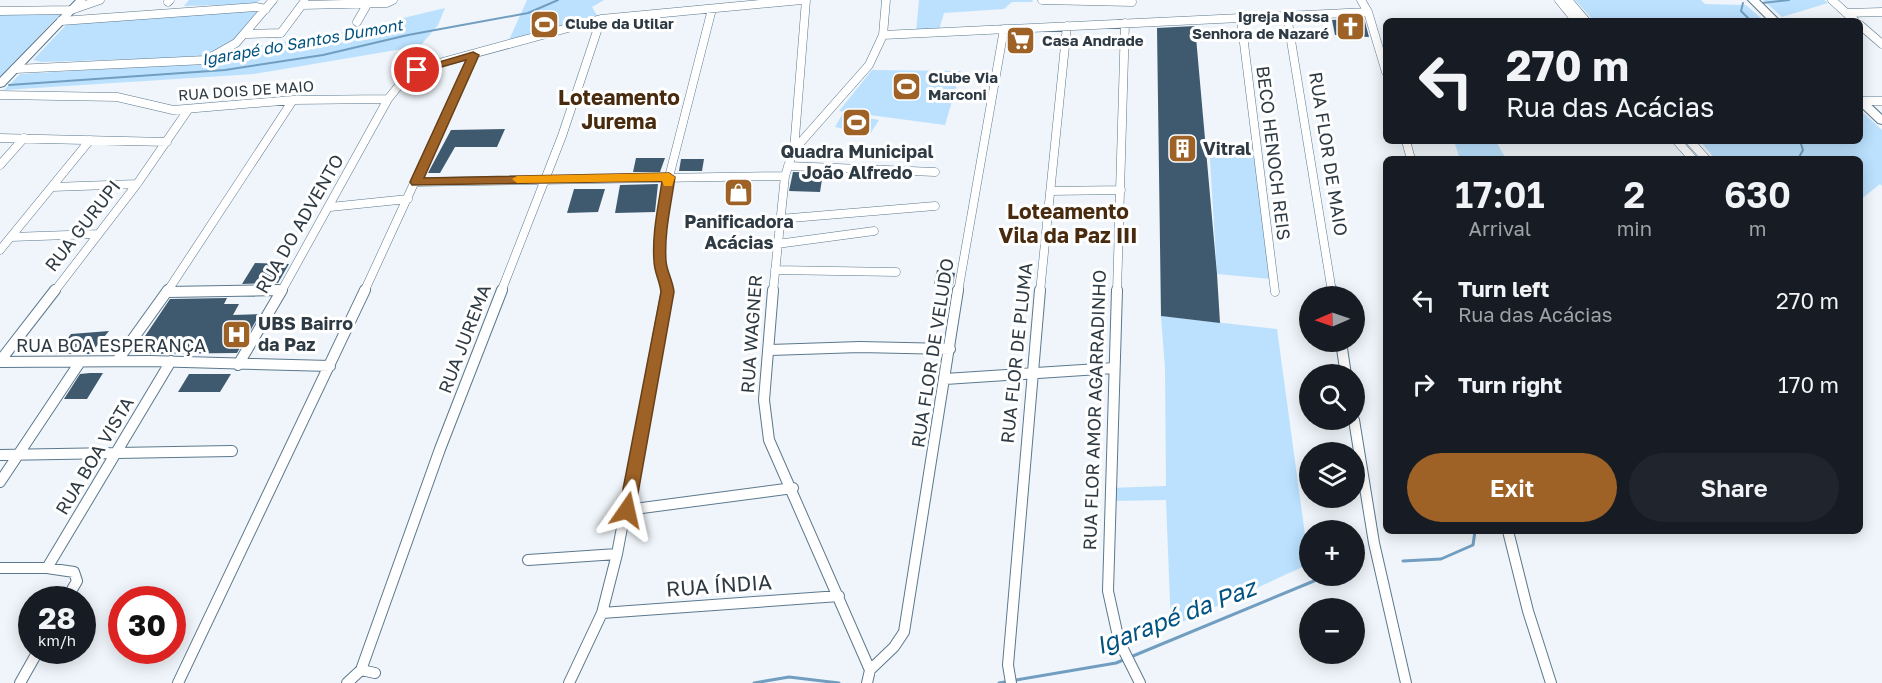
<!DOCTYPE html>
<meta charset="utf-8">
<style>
body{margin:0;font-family:"Golos Text",sans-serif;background:#20242c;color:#f1f3f6;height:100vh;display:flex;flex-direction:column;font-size:22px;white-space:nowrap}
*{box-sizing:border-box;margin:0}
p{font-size:20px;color:#9ea1a6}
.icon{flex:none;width:33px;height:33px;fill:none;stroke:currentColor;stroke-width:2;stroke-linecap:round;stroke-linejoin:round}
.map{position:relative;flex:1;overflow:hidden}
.side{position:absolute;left:1383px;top:156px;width:480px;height:378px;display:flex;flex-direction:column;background:#171b24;border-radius:9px;box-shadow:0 3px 15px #0003}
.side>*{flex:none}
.guide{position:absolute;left:1383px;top:18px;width:480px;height:126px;border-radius:9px;box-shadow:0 3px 15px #0003;background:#171b24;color:#f1f3f6;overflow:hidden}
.needle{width:39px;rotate:268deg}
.controls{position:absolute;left:1299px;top:286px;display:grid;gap:12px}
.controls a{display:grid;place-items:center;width:66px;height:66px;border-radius:50%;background:#171b24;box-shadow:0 3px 15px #0003;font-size:30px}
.speed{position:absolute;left:18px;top:586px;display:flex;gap:12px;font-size:30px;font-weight:700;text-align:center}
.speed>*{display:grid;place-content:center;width:78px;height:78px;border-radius:50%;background:#171b24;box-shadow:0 3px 15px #0003;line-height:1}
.speed small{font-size:15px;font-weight:400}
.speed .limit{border:9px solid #d22;background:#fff;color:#111}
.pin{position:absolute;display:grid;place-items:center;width:51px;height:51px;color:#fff;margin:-26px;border:3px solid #fff;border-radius:50%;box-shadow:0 2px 6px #0007}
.me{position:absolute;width:66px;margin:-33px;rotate:11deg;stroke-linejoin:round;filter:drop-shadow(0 0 4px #0008)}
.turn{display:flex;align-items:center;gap:21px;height:126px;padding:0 24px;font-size:27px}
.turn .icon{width:78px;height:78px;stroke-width:2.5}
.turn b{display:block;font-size:42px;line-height:51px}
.eta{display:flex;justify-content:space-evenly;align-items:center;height:102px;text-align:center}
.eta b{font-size:36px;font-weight:600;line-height:42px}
.cta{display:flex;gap:12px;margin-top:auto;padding:12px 24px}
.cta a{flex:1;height:69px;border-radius:36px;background:#9f6226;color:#fff;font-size:24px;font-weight:600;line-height:69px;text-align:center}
.cta a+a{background:#20242c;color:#f1f3f6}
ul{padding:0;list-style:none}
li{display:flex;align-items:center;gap:18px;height:84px;padding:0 24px}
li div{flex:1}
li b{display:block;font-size:22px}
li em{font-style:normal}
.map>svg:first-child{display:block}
.green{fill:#bbe1fe}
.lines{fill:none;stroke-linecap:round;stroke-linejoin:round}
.stream-far1{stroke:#719ec0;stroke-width:2}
.stream{stroke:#719ec0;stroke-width:3}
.building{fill:#3f5a6f}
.street-far1-casing{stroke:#5c788d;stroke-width:9}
.street-casing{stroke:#5c788d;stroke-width:12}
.secondary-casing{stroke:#5c788d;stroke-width:2}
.street-far1{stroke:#fff;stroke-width:8}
.street{stroke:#fff;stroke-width:10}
.secondary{fill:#fff;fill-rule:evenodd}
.route{fill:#9f6226;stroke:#674019;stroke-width:1.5}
.slow{fill:#f59e0b}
.labels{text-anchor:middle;stroke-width:6;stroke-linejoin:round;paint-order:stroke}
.far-poi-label{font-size:15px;font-weight:bold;fill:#2f3b44;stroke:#fff;text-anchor:start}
.far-street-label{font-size:15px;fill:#2f3b44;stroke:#fff}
.far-water-label{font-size:16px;font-style:italic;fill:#005380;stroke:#fff}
.poi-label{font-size:18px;font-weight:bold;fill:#2f3b44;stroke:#fff;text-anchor:start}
.street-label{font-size:18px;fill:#2f3b44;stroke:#fff}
.quarter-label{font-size:21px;font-weight:bold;fill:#482b0e;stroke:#fff}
.near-street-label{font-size:21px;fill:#2f3b44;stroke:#fff}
.near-water-label{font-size:24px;font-style:italic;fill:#005380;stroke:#fff}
</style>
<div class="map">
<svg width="1882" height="683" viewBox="0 0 1882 683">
<rect width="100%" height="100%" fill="#eff5fa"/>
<path class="green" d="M189 0H261L253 4 184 6Z
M527 0H604L592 7 598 17 509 40Z
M919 0H1032L1033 2H1012L1004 9 944 13 939 30 916 32Z
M1575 0H1701L1705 4 1746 5 1764 21H1594Z
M1763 0H1824L1828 3 1782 17Z
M445 8 438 25 420 46 254 74 4 90 20 74 210 63 258 46 345 32Z
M260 9C243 30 230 50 203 57L41 62 33 60 67 24Z
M62 12 0 77V13Z
M872 70 961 71 945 125 839 111Z
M1860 110 1882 130V186L1880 184 1860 200V159H1715L1700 141H1860Z
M843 113 879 120 870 134 835 127Z
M1454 141 1497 143 1506 159H1460Z
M1209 143 1254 145 1271 279 1217 274Z
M1161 316 1277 329 1309 564 1171 627 1166 500 1109 501 1110 488 1166 486 1165 369Z"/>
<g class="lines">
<path class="stream-far1" d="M1743 3 1741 11 1751 21
M1762 3 1789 0
M9 85 225 70 323 55 408 35 528 13 558 0
M1798 159 1803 150 1800 141"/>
<path class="stream" d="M1403 561 1441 559 1473 545 1475 531
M754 683 789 677 839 683
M999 683 1116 663 1326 576"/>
</g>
<path class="building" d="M1364 18 1369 37 1335 35 1332 20Z
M1195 26 1217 274 1220 323 1161 316 1157 28Z
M505 129 497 147H455L440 173H428L451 130Z
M636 158H665L660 172H633Z
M681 159H704L702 171H679Z
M793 172 823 173 820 192 789 191Z
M658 184 655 212 615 213 620 185Z
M735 184 748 185 743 201 729 202Z
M574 189H605L598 212 567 213Z
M255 263 289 264 278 283 242 284Z
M937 270 955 273 953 285 934 284Z
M227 298 224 304H239L233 315 260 314 237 353 133 354 170 299Z
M109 331 90 354H56L71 334Z
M90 373H103L87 399H64L80 374Z
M189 374H231L220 392H178Z"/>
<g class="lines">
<defs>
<path id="street-far1" d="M1042 0 1132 2
M1361 0 1368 12 1386 72
M1559 0 1576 21
M1568 0 1586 21
M1832 0 1855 21
M168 2 170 0
M302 5 387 3 393 0
M0 11 71 10 100 0
M1846 13 1882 12
M1287 16 1332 292
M1241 19 1275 292
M61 21 256 7 266 9
M357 22 368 3
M1860 25 1882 44
M246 34 281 33 304 2
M883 35 1368 12
M15 69 206 60 236 43 273 0
M0 95 117 97 173 110 293 100 388 99
M1861 101H1882
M0 138 167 142
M1406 141 1411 159
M1677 141 1693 159
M1690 141 1706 159
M794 150 806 0
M0 165 24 138
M788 166 935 172
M416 182 785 176
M52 187 137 184
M1051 191 1121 190
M330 207 408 199
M779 219 935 206
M11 237 97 234
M777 244 874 231
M0 250 90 140
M775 270 896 272
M54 292 137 184 188 110
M167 292 293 100
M193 292 282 290
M281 292 388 99 405 78 428 66 601 19 802 0
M364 292 473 55
M501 292 562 136 601 19
M667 292V281L660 265 659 242 669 177 712 9
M773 292 785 176 793 151 869 65 883 35 886 0
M958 292 1004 29
M1040 292 1067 26
M1117 292 1125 23"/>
<path id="street" d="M773 290 764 400 769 440 870 670 867 683
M1117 290 1108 591 1119 641 1140 683
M1332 290 1333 297
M167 292 279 290
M1341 342 1346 375
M770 350 860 347 950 349
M0 361 55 290
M117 361 168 290
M0 362 149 361 330 366
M238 365 282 290
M945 379 1114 368
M1354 420 1374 543 1406 683
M0 455 232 451
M0 482 80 362
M627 510 793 488
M1508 531 1528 611 1551 683
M528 560 617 554
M0 568H47L74 572 77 581 66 600
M47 568 171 361
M602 613 839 596
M361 670 375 673
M870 670 894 647 904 632 958 290
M20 683 38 651
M178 683 365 290
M347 683 361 670 440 449 502 290
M569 683 602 613 617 554 667 290
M1011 683 1008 665 1040 290"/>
<path id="secondary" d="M76 0H86L4 86 0 87V78Z
M1748 0H1759L1780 21H1769Z
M1860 97 1864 98 1882 115V124L1878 123 1860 106Z"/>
</defs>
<use href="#street-far1" class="street-far1-casing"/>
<use href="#street" class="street-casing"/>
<use href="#secondary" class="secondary-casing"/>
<use href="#street-far1" class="street-far1"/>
<use href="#street" class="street"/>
<use href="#secondary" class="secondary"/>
</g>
<path class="route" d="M473 52 479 55 424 178 669 173 675 177C671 205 664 233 666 261 667 272 673 281 674 292L635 510 632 514H621L619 510 661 292C660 281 654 272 654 261 652 234 658 208 662 181L412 185 410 182 466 60 417 74 412 70Z"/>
<path class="slow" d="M669 173 675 177 672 186H664L662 181 517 183 512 179 517 176Z"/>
<defs>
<symbol id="stadium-square" viewBox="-11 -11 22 22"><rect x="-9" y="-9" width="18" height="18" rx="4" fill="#9f6226" stroke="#fff"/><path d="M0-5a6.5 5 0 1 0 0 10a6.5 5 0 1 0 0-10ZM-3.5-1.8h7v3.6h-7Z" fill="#fff"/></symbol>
<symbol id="church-square" viewBox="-11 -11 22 22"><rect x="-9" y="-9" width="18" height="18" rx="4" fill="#9f6226" stroke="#fff"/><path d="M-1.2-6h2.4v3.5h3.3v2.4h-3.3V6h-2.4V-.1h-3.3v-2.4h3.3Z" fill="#fff"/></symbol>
<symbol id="supermarket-square" viewBox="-11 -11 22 22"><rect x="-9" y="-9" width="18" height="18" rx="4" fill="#9f6226" stroke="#fff"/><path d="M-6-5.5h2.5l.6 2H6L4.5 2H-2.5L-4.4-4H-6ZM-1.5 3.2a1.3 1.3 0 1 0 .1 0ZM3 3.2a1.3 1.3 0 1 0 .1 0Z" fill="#fff"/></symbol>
<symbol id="building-square" viewBox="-11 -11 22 22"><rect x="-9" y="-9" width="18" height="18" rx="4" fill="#9f6226" stroke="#fff"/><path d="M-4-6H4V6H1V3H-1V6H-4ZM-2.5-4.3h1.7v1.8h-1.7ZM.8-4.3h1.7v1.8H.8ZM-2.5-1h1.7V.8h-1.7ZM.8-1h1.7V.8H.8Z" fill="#fff"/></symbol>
<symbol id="shop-square" viewBox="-11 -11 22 22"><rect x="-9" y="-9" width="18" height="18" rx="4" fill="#9f6226" stroke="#fff"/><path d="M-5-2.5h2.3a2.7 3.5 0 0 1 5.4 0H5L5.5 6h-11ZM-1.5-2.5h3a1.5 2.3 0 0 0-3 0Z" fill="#fff"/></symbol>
<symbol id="hospital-square" viewBox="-11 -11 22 22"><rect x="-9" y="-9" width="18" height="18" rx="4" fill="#9f6226" stroke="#fff"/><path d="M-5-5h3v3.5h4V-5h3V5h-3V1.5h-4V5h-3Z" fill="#fff"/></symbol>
</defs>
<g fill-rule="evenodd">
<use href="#stadium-square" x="528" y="8" width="33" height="33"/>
<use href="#church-square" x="1334" y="10" width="33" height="33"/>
<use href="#supermarket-square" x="1004" y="24" width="33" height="33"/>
<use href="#stadium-square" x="890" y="70" width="33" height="33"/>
<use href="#stadium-square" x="840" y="106" width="33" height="33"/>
<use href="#building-square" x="1166" y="132" width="33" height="33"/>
<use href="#shop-square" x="722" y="176" width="33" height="33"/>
<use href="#hospital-square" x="220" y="318" width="33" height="33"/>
</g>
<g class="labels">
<g class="far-poi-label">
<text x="1329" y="22" text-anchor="end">Igreja Nossa<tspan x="1329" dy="17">Senhora de Nazaré</tspan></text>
<text x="565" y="29">Clube da Utilar</text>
<text x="1042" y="46">Casa Andrade</text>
<text x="928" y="83">Clube Via<tspan x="928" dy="17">Marconi</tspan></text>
</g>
<g class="far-street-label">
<text transform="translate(246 91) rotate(-4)" y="5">RUA DOIS DE MAIO</text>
</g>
<g class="far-water-label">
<text transform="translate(302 42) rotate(-10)" y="6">Igarapé do Santos Dumont</text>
</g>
<g class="poi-label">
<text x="1203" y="155">Vitral</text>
<text x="857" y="158" text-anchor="middle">Quadra Municipal<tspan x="857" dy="21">João Alfredo</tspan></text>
<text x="739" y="228" text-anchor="middle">Panificadora<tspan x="739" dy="21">Acácias</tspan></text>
<text x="258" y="330">UBS Bairro<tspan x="258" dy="21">da Paz</tspan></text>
</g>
<g class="street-label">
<text transform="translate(1273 153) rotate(83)" y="6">BECO HENOCH REIS</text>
<text transform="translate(1328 154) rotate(81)" y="6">RUA FLOR DE MAIO</text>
<text transform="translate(300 224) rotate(-60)" y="6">RUA DO ADVENTO</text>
<text transform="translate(83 226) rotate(-52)" y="6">RUA GURUPI</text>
<text transform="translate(752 334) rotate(-86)" y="6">RUA WAGNER</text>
<text transform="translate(465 339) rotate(-69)" y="6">RUA JUREMA</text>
<text x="111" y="352">RUA BOA ESPERANÇA</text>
<text transform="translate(933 353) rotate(-81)" y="6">RUA FLOR DE VELUDO</text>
<text transform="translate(1017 353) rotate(-84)" y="6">RUA FLOR DE PLUMA</text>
<text transform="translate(1095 410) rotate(-88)" y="6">RUA FLOR AMOR AGARRADINHO</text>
<text transform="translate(95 456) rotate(-59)" y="6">RUA BOA VISTA</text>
</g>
<g class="quarter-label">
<text x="619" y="105">Loteamento<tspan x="619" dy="24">Jurema</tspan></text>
<text x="1068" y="219">Loteamento<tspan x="1068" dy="24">Vila da Paz III</tspan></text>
</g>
<g class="near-street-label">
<text transform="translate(719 586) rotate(-4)" y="7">RUA ÍNDIA</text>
</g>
<g class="near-water-label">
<text transform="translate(1176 617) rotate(-21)" y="8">Igarapé da Paz</text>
</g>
</g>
</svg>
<div class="controls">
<a><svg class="needle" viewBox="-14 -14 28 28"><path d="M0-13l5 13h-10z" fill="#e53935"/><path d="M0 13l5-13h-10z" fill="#9ea1a6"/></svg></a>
<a><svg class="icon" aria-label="search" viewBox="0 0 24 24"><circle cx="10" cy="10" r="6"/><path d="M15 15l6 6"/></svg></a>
<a><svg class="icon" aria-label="layers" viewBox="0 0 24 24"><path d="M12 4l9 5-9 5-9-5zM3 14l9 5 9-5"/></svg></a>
<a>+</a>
<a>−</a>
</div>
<div class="speed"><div>28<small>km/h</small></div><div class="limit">30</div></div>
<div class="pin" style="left:417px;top:70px;background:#d93025"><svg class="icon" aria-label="arrive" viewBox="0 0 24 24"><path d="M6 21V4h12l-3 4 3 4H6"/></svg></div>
<svg class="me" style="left:627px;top:510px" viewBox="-20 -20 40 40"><path d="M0-17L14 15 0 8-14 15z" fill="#9f6226" stroke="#fff" stroke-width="4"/></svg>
<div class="guide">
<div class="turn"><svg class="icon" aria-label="left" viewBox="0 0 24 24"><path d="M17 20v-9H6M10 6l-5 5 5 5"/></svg><div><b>270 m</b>Rua das Acácias</div></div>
</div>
<section class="side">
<div class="eta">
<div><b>17:01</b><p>Arrival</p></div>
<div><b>2</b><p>min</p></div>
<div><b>630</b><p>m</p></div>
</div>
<ul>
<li><svg class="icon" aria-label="left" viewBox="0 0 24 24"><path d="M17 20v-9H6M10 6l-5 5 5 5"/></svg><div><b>Turn left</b><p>Rua das Acácias</p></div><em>270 m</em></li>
<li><svg class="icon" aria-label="right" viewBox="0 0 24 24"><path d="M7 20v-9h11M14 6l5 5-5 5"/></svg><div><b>Turn right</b></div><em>170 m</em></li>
</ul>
<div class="cta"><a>Exit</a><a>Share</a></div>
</section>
</div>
